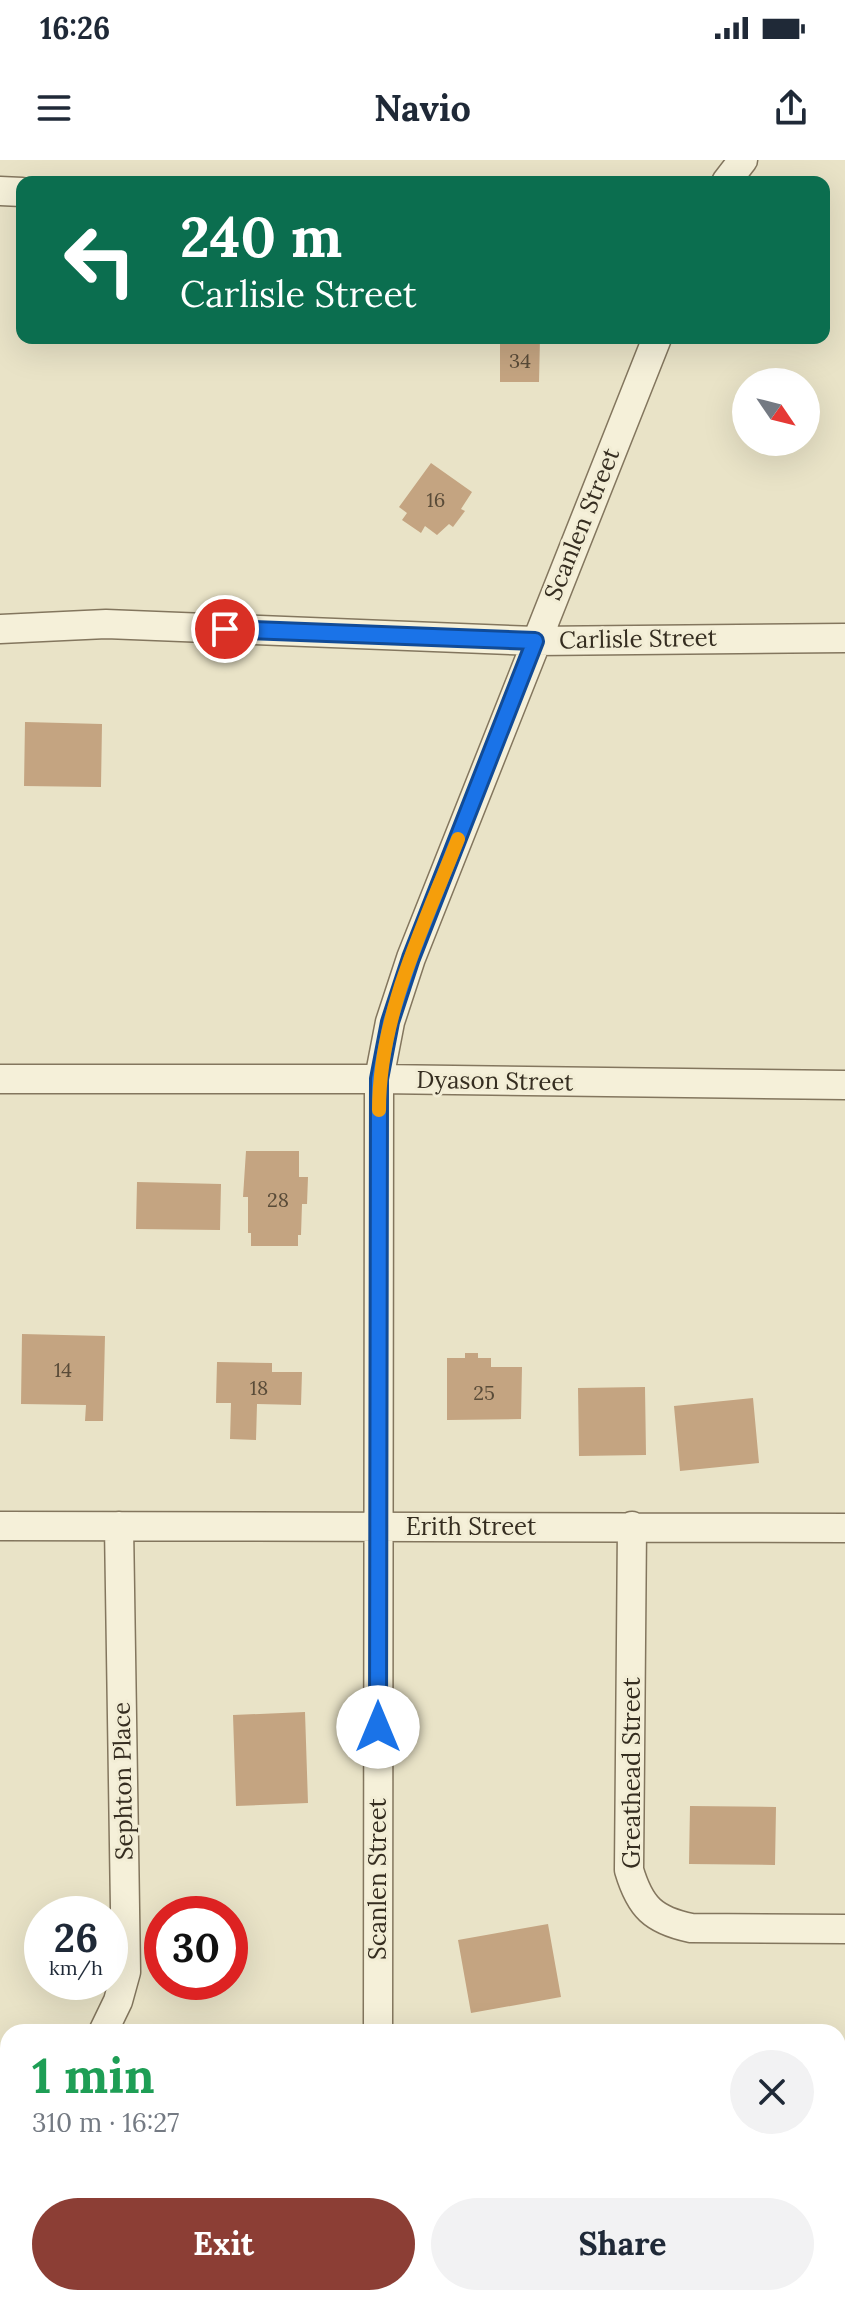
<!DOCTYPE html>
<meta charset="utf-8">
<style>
body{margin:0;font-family:Lora,serif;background:#f2f2f3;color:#1f2937;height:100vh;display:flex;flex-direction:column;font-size:30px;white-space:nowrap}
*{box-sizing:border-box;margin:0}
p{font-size:26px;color:#747a83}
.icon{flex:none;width:44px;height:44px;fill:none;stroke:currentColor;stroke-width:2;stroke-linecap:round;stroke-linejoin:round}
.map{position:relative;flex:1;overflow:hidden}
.side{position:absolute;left:0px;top:1864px;width:846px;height:282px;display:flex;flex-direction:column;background:#fff;border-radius:24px 24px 0 0;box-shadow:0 8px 32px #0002}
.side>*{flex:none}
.hud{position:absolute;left:16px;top:16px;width:814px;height:168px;border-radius:16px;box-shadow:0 8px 32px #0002;background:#0b6e4f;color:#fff;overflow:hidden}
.needle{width:52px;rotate:125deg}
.controls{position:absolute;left:732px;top:208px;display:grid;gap:16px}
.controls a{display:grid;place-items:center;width:88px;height:88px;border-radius:50%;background:#fff;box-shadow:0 8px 32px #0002;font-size:40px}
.speed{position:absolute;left:24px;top:1736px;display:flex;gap:16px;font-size:40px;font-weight:700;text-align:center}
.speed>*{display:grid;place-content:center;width:104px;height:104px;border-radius:50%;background:#fff;box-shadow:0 8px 32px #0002;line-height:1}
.speed small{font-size:20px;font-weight:400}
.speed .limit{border:12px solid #d22;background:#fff;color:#111}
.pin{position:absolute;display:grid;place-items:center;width:68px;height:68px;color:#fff;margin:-34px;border:4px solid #fff;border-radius:50%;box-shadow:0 2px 8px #0007}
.me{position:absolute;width:88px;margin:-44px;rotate:0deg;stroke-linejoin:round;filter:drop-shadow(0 0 6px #0008)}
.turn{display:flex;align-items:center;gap:28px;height:168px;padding:0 32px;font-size:36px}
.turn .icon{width:104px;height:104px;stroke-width:2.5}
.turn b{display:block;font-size:56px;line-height:68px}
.round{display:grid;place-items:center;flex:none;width:84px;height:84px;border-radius:42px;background:#f2f2f3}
.head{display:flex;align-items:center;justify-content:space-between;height:136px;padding:0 32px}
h1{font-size:48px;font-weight:700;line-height:60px;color:#1e9e55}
.primary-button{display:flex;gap:16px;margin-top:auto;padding:16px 32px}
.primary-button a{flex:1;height:92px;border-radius:48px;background:#8c3e35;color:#fff;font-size:32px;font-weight:700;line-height:92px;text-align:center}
.primary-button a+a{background:#f2f2f3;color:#1f2937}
.status{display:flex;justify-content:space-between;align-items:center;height:56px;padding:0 40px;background:#fff;direction:ltr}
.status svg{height:22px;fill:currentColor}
header{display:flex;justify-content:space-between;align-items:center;height:104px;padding:0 32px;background:#fff;font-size:36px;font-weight:700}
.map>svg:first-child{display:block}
.green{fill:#bdc69c}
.building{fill:#c4a481}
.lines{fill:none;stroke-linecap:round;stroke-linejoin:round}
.minor-casing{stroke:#83765e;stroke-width:31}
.minor{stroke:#f5f0d9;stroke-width:28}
.route-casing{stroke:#114b97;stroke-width:20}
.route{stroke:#1a73e8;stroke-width:14}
.slow{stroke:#f59e0b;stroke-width:14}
.labels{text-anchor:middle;stroke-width:6;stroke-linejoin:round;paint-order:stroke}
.number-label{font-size:20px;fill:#594b38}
.street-label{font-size:24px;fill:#352d20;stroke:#f2edd5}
</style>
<div class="status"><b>16:26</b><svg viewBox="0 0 49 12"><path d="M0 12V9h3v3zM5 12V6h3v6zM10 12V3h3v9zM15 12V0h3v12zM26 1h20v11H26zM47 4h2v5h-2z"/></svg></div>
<header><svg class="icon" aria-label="menu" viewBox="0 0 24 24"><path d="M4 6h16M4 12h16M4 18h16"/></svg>Navio<svg class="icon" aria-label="share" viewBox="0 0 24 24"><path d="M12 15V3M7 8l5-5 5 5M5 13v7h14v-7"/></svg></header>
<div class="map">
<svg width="845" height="2145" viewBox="0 0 845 2145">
<rect width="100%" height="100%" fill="#e9e3c7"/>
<path class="green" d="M845 2045V2145H242L247 2138H838V2046Z"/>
<path class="building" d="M500 178H540L539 222H500Z
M431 303 472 332 461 349 465 351 453 367 449 364 437 375 425 366 421 373 402 360 407 353 399 347Z
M25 562 102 564 101 627 24 626Z
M246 991H299V1017H308L307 1044H302L301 1075H298V1086H251V1073H248V1037H243Z
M137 1022 221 1024 220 1070 136 1069Z
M22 1174 105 1176 103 1261H85L86 1245 21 1244Z
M465 1193H478V1198H491V1207H522L521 1259 447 1260V1198H465Z
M217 1202 272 1203V1212H302L301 1245 257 1244 256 1280 230 1279 231 1243H216Z
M645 1227 646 1295 579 1296 578 1228Z
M753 1238 759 1303 680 1311 674 1246Z
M305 1552 308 1643 236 1646 233 1555Z
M690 1646 776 1647 775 1705 689 1704Z
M548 1764 561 1837 471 1853 458 1780Z"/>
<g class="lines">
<defs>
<path id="minor" d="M726 22 743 0
M0 31 22 32
M0 469 106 464 535 481 845 478
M0 919H379L845 925
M0 1366 845 1368
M632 1366 629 1710C640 1747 653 1760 691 1768L845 1769
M103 1872 118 1841 126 1812 119 1366
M378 1872 379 919 390 862 411 798 657 178
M838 2020H845
M226 2145 233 2138
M377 2145V2138"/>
</defs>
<use href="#minor" class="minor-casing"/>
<use href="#minor" class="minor"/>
</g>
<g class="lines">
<defs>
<path id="route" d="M225 469 535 481 411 798 390 862 379 919 378 1567"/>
</defs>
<use href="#route" class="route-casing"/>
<use href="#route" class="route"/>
<path class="slow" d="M379 950C379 855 424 766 458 679"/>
</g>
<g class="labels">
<g class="number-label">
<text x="520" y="208">34</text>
<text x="436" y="347">16</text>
<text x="278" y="1047">28</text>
<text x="63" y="1217">14</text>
<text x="259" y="1235">18</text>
<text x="484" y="1240">25</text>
</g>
<g class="street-label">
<text transform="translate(582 364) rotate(-68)" y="8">Scanlen Street</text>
<text transform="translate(638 479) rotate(-1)" y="8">Carlisle Street</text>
<text transform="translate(495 921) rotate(1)" y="8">Dyason Street</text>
<text x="471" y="1375">Erith Street</text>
<text transform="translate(632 1613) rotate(-90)" y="8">Greathead Street</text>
<text transform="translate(123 1621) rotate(-91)" y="8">Sephton Place</text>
<text transform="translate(378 1719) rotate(-90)" y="8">Scanlen Street</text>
</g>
</g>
</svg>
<div class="controls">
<a><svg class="needle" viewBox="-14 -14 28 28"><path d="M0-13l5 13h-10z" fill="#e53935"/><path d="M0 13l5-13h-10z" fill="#747a83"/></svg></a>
</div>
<div class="speed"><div>26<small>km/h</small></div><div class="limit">30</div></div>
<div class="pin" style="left:225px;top:469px;background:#d93025"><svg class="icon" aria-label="arrive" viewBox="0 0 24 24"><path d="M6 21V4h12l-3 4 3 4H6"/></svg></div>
<svg class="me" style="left:378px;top:1567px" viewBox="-20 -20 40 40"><circle r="19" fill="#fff"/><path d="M0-13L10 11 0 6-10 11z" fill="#1a73e8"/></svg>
<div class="hud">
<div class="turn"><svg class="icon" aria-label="left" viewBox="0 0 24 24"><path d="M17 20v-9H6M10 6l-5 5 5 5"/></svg><div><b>240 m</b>Carlisle Street</div></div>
</div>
<section class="side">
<div class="head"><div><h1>1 min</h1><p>310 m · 16:27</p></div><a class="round"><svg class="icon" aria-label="close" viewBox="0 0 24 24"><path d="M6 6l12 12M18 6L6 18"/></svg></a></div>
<div class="primary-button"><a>Exit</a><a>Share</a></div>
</section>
</div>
